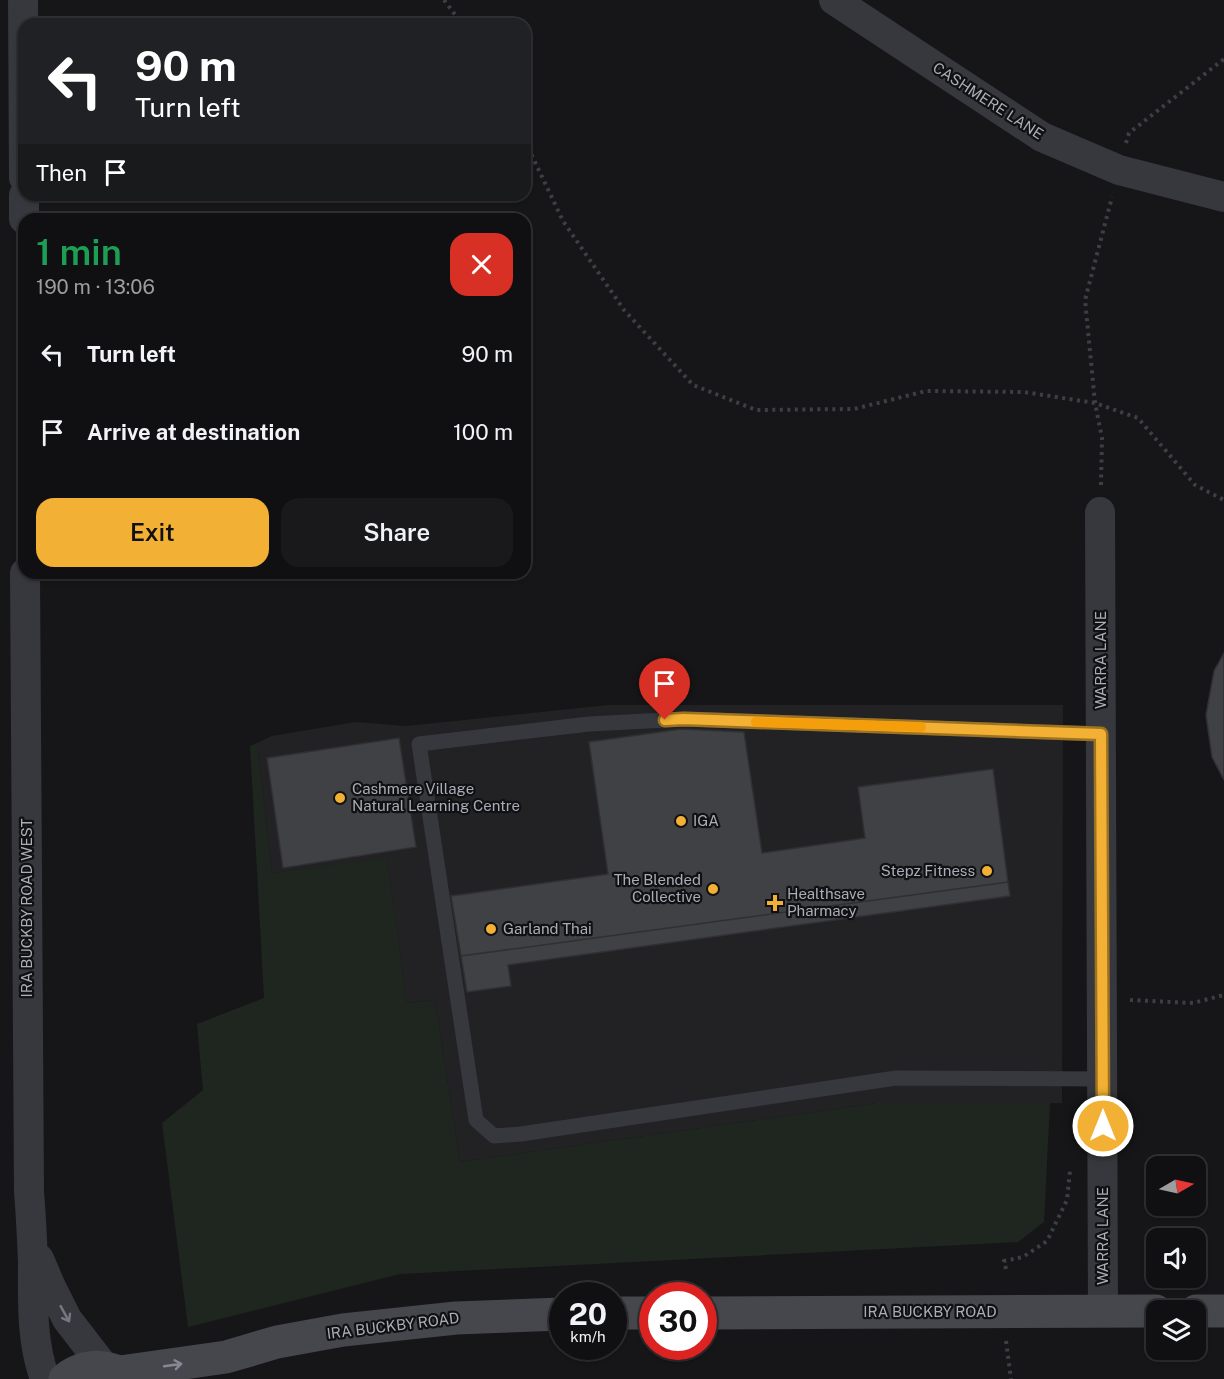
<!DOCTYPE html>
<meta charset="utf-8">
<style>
body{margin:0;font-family:"Public Sans",sans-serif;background:#19191b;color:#f1f3f6;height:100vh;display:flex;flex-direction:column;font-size:22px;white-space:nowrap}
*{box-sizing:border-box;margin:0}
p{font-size:20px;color:#9c9d9f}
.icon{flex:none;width:33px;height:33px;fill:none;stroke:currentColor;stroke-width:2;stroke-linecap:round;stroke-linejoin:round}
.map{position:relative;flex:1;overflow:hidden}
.side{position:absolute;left:18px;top:213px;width:513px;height:366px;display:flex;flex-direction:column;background:#101012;border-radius:18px;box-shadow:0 2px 4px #0004,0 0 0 2px #303032}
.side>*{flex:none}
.guide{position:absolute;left:18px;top:18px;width:513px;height:183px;border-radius:18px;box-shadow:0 2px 4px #0004,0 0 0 2px #303032;background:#202124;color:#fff;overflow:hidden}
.needle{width:39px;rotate:81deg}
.fabs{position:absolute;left:1146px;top:1156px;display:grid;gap:12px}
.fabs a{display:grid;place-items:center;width:60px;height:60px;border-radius:12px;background:#101012;box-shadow:0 2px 4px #0004,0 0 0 2px #303032;font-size:30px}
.speed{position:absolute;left:549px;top:1282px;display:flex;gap:12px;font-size:30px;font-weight:700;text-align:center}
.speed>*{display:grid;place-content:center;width:78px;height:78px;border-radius:50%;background:#101012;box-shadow:0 2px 4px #0004,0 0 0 2px #303032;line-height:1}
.speed small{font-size:15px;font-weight:400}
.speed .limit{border:9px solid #d22;background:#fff;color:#111}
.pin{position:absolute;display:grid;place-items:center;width:51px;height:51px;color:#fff;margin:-62px -26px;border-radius:50% 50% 50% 0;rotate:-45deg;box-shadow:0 0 6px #0007}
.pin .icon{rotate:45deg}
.me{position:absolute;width:66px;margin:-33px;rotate:0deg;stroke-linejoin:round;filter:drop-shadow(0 0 4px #0008)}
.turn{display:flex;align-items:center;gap:21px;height:126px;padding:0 18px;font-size:27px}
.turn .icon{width:78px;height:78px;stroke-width:2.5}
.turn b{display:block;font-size:42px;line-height:51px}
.then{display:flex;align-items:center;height:57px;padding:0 18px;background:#0003;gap:12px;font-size:22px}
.round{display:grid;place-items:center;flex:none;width:63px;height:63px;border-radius:18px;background:#19191b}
.summary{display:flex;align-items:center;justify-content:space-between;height:102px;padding:0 18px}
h1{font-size:36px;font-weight:600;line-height:45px;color:#1e9e55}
.primary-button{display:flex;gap:12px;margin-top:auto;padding:12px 18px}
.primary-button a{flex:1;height:69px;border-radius:18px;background:#f2b134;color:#111;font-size:24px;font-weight:600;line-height:69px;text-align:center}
.primary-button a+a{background:#19191b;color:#f1f3f6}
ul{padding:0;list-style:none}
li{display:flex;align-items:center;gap:18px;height:78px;padding:0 18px}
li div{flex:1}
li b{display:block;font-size:22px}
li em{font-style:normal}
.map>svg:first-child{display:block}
.built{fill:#222225}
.green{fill:#1e261f}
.building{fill:#404145;stroke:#303034;stroke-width:1.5}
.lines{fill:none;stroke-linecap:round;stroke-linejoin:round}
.path{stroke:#3d3f44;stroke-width:4;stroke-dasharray:3 4.5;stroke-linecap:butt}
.lane{stroke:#37383d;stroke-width:15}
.street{stroke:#37383d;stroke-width:30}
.secondary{stroke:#45474d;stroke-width:33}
.oneway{stroke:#757881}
.oneway2{stroke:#858993}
.route-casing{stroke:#9d7322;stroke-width:15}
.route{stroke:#f2b134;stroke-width:10}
.slow{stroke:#f59e0b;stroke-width:10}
.poi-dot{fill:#f2b134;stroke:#111113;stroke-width:2}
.labels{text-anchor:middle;stroke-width:4.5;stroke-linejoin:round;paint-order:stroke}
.street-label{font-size:15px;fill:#a8adb8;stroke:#111113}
.poi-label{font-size:15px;fill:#a8adb8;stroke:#111113;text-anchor:start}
</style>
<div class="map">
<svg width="1224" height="1379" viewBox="0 0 1224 1379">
<rect width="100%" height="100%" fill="#161618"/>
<path class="built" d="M608 705H1063L1062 1103H877L460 1162 435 1000 407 1003 387 859 272 873 257 743 272 736 356 722 406 726Z"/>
<path class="green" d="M257 743 272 873 387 858 407 1003 435 1000 460 1162 877 1103H1050L1044 1222 1018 1242 400 1274 188 1327 162 1123 203 1090 197 1024 264 998 250 746Z"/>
<path class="building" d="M1224 653V780L1212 757 1206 715 1214 671Z
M681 729 744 732 762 853 865 838 858 787 993 769 1008 882 461 956 451 896 608 874 589 742Z
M399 738 416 847 283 868 267 758Z
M1008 882 1010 896 508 965 511 986 467 992 461 956Z"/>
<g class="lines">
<path class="path" d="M444 0 462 24
M525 141 563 221 624 310 693 385 756 410 854 409 926 391 1024 392 1095 403 1138 418 1195 485 1224 500
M1126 143 1129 133 1224 59
M1101 485 1102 438 1095 403 1085 300 1112 197
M1130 1000 1193 1003 1224 995
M1006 1269 1004 1261 1023 1257 1047 1241 1067 1200 1070 1171
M1006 1341 1011 1379"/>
<path class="lane" d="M1101 734 685 719 589 724 419 744 476 1120 494 1136 521 1134 896 1078 1102 1079"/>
<path class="street" d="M23 0 24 178
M834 0 1042 137 1119 170 1224 197
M24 195V219
M1100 512 1103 1312
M25 573 29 1192C31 1215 32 1238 33 1261 33 1301 31 1341 45 1379
M39 1259 51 1287 67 1319 104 1367"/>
<path class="secondary" d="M1196 1311H1224
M614 1313H652
M704 1313 1156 1311
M120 1372 226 1357 277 1342 343 1330 456 1318 562 1314
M65 1379C86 1363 110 1364 130 1379"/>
</g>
<defs><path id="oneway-shaft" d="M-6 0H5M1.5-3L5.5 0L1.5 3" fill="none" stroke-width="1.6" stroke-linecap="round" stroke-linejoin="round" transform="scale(1.5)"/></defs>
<use class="oneway" href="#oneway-shaft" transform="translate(65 1314) rotate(61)"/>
<use class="oneway2" href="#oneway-shaft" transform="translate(173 1365) rotate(-8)"/>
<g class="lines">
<defs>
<path id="route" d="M665 720 684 719 1101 734 1103 1126"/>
</defs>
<use href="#route" class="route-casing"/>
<use href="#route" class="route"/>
<path class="slow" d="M756 722 921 727"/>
</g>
<g class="poi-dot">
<circle cx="340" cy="798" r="6"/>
<circle cx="681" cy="821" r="6"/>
<circle cx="987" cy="871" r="6"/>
<circle cx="713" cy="889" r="6"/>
<path d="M772 894h6v6h6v6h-6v6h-6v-6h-6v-6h6z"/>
<circle cx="491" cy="929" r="6"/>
</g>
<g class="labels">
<g class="street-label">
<text transform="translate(988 101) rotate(33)" y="5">CASHMERE LANE</text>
<text transform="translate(1101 660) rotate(-90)" y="5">WARRA LANE</text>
<text transform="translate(27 908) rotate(-90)" y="5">IRA BUCKBY ROAD WEST</text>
<text transform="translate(1103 1236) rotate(-90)" y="5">WARRA LANE</text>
<text x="930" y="1317">IRA BUCKBY ROAD</text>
<text transform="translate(393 1326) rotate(-7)" y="5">IRA BUCKBY ROAD</text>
</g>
<g class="poi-label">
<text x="352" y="794">Cashmere Village<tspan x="352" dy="17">Natural Learning Centre</tspan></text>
<text x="693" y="826">IGA</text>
<text x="975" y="876" text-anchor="end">Stepz Fitness</text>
<text x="701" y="885" text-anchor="end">The Blended<tspan x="701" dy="17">Collective</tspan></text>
<text x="787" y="899">Healthsave<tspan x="787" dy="17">Pharmacy</tspan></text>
<text x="503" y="934">Garland Thai</text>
</g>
</g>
</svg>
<div class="fabs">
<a><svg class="needle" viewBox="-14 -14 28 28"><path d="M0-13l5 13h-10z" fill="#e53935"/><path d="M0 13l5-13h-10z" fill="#9c9d9f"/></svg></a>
<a><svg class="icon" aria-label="sound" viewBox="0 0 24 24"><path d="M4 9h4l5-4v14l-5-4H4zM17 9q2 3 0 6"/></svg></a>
<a><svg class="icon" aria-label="layers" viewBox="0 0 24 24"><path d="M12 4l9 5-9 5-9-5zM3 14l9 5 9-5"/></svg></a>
</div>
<div class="speed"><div>20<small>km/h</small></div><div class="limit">30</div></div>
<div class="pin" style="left:665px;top:720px;background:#d93025"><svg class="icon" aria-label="arrive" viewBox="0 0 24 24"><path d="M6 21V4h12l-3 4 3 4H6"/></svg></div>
<svg class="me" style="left:1103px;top:1126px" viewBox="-20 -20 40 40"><circle r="17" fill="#f2b134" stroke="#fff" stroke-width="3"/><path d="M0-11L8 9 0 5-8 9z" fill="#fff"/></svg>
<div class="guide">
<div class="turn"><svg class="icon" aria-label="left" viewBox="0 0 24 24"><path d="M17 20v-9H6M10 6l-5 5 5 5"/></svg><div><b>90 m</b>Turn left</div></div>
<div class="then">Then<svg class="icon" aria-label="arrive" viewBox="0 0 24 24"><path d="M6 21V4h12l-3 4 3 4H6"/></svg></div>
</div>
<section class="side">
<div class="summary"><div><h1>1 min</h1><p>190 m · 13:06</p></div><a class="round" style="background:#d93025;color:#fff"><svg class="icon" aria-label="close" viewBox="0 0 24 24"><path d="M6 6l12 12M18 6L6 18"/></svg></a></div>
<ul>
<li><svg class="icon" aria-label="left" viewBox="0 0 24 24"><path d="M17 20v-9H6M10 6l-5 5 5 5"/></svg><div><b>Turn left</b></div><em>90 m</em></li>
<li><svg class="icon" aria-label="arrive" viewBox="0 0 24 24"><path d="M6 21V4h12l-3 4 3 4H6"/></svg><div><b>Arrive at destination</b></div><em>100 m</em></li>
</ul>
<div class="primary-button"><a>Exit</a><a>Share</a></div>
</section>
</div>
